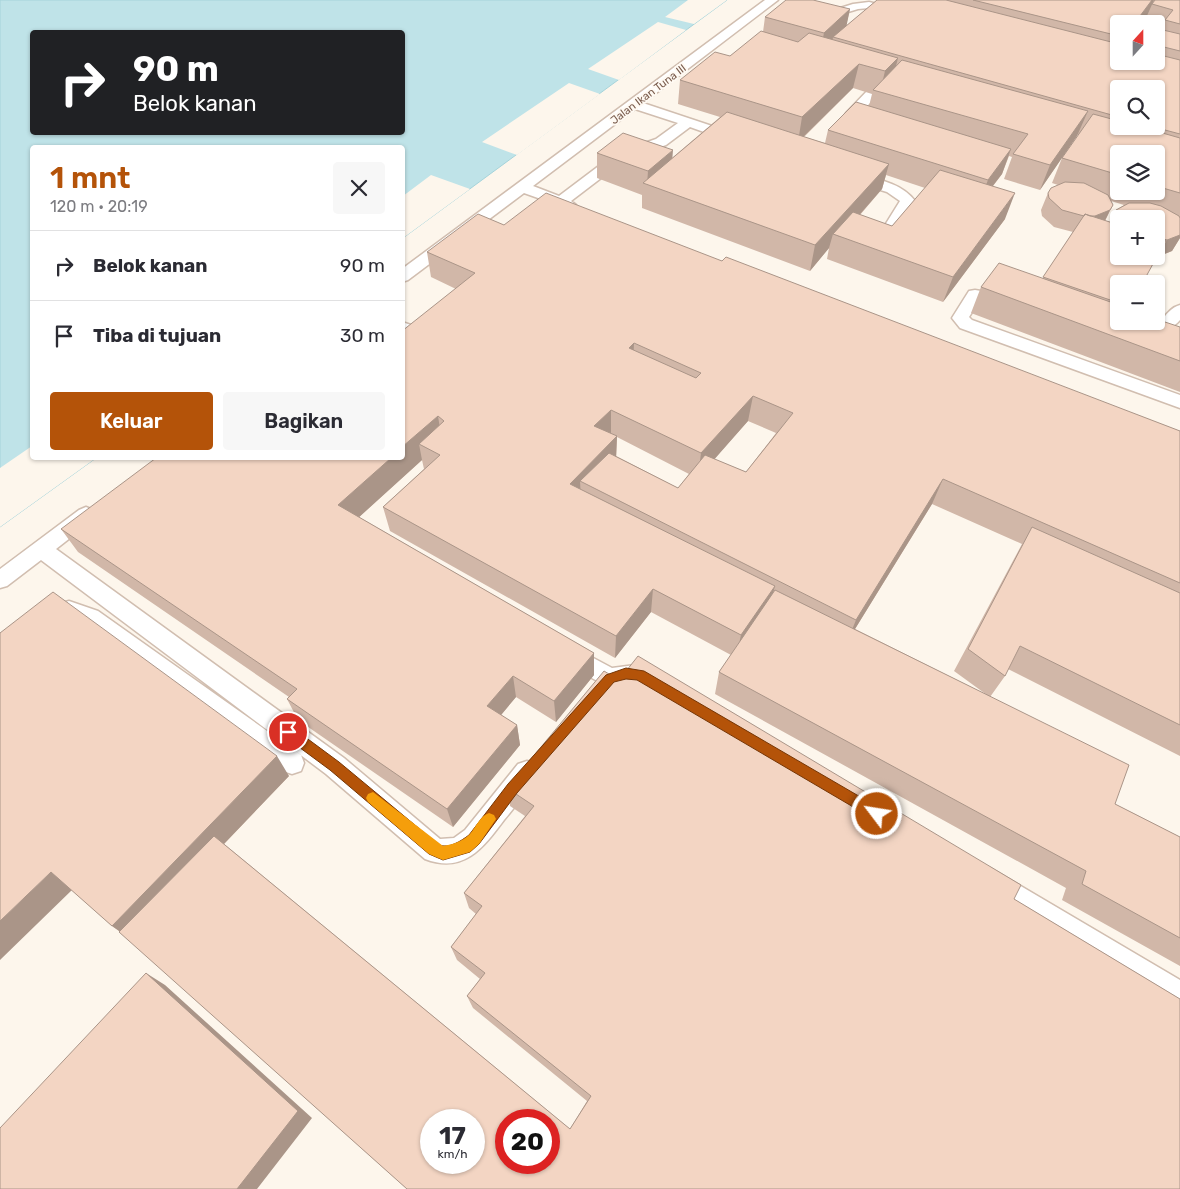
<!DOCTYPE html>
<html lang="id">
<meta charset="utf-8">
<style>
body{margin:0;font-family:Rubik,sans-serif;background:#f7f7f7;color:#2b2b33;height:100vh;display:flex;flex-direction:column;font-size:19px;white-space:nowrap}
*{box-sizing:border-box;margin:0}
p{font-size:16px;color:#7c7c81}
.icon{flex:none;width:28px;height:28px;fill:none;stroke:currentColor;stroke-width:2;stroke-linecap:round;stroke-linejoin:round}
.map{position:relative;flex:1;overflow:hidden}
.drawer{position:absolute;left:30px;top:145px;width:375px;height:315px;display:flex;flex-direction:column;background:#fff;border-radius:5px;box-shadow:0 1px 4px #0004}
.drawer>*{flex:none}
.hud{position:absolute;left:30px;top:30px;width:375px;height:105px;border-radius:5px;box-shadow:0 1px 4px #0004;background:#202124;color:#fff;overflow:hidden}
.needle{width:32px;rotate:21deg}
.fabs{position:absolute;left:1110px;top:15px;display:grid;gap:10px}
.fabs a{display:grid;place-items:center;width:55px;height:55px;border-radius:5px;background:#fff;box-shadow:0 1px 4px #0004;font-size:25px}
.speed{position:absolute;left:420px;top:1109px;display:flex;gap:10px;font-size:25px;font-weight:700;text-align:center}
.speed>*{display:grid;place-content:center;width:65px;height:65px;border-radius:50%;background:#fff;box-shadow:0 1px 4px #0004;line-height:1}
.speed small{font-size:12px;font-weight:400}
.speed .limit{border:8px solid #d22;background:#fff;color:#111}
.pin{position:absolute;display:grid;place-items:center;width:42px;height:42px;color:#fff;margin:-21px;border:2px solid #fff;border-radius:50%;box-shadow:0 1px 5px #0007}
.me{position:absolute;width:55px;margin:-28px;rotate:301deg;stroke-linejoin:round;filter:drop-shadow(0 0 4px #0008)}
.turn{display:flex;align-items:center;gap:18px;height:105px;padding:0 20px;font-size:22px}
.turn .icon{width:65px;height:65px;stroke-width:2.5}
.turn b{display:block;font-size:35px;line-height:42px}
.round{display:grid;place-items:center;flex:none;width:52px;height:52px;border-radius:5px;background:#f7f7f7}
.overview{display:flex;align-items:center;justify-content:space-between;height:85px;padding:0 20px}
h1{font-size:30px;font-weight:600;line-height:38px;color:#b45309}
.cta{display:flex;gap:10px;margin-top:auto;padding:10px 20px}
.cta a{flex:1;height:58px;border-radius:5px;background:#b45309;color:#fff;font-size:20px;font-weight:600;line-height:58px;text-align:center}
.cta a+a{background:#f7f7f7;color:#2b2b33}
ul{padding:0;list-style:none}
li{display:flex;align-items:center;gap:15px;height:70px;padding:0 20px;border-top:1px solid #e1e1e2}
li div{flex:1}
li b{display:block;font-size:19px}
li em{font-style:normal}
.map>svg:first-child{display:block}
.water{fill:#bfe3e8;stroke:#a5d3da;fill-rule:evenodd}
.pier{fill:#fdf6ec}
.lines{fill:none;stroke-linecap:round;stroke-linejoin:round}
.lane-casing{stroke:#d1beb0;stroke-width:3}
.lane{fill:#fff;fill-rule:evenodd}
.wall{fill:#d1b7a8;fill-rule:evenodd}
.shaded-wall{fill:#aa9588}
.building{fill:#f3d5c3;stroke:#aa9588;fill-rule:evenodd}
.route{fill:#b45309;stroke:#753606}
.slow{fill:#f59e0b}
.labels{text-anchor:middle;stroke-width:4;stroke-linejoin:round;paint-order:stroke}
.far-street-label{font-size:11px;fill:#7a5c4d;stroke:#fffaf3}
</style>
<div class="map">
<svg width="1180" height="1189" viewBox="0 0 1180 1189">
<rect width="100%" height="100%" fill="#fdf6ec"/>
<path class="water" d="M0 0H727L403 238 402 148H32V458H96L0 527ZM32 32H402V132H32Z"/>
<path class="pier" d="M688 0H727L694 24 665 17Z
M658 22 686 30 619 80 588 69Z
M569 83 600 94 517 155 482 142Z
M431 175 470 189 403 238V196Z
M32 446V458H96L0 527V468Z"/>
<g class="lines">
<defs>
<path id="lane" d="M765 0H778L643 103 739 135 741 138 739 141H729L690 127 666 145 626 159 571 201 576 205 574 208 569 209 524 193 408 280 402 282V269ZM635 109 678 123 656 139 616 153 559 196 533 186Z
M869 2 901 10 903 12 897 15 869 8 858 9 822 20 816 17 818 15 853 4Z
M874 88 880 92 860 114 868 116 870 119 868 122 863 123 846 119 844 116 846 113 869 89Z
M856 174C877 179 902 183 915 201L890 241H880L877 238 900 201 887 192 851 181 849 178 851 175Z
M975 290 981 291 983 295 969 317 972 320 1180 395V408L960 328 952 318 969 291Z
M1180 305V320C1175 326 1171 328 1163 326L1161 322C1165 315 1172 307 1180 305Z
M402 322 411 325 415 338 408 347 402 348Z
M86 507 93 510 96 515 93 520 56 549 344 758 440 839 454 838 465 830 518 764 527 761 536 764 539 772 536 780C525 793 515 807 504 820 483 848 464 874 425 859L326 774 41 560 7 586 0 588V569L79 510Z
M69 601 98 611 301 755 304 763 301 771 292 774 283 771 82 623 69 619 49 628 41 625 38 619C44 608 57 604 69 601Z
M569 645 612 668 635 665 658 672 661 679 658 686 650 689 630 684 610 688 561 661 558 654 561 647Z
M990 868 1180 980V1010L1170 1006 981 890 977 881 981 872Z"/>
</defs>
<use href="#lane" class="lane-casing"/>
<use href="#lane" class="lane"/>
</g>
<path class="wall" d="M877 0H1180V238L1172 251 1157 257 1119 284V321L1180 327V392L971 313 981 287 1043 278 1073 232 1054 227 1042 216 1041 210 1048 193 1058 185 1052 183 1062 158 1079 134H1078L1040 190 1004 179 1012 157 1009 156 1002 174 993 186 1005 219 943 302 827 259 829 248 810 271 642 208V195L597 178V153L672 158 720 117 678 104 680 80 730 56 763 32 765 17 850 9 846 26ZM1146 18 1143 24H1156V32H1160L1156 40V61H1119V24ZM853 88 872 94 869 106 828 130 825 143 804 137ZM1119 89 1156 126H1119ZM1119 154H1156V191H1119ZM886 175 925 188 892 226 860 215 882 189ZM1111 201 1124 205 1116 210 1110 222 1105 221 1113 205ZM1119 219 1156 256H1119Z
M504 225 722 261 1180 431V756L1008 669 1005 676 990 697 1115 804 1180 837V966L1062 900 1066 888 715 694 719 672 731 655 651 612 615 658 390 531 383 507 424 469 422 460 359 517 594 653V675L556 722 516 697 501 715 517 725 520 745 453 827 298 720 287 699 289 697 78 552 61 529 402 458 456 289 431 277 427 252ZM748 421 776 433 746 472 714 459ZM617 437 689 474 678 488 616 456ZM932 504 1022 544 954 671 987 695 855 629Z
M0 633 289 776 224 844 570 1129 587 1101 473 1008 467 996 480 979 457 960 451 947 476 914 469 908 464 893 525 816 510 806 507 788 619 680 1014 899 1180 999 407 1189 119 931 112 926 72 890Z"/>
<path class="shaded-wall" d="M1152 0H1154L1146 18 1142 24H1134Z
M850 9 845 33 833 37 832 45 819 57 824 33Z
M898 58 892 82 880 92 885 71Z
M859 64 853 88 798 142 802 117Z
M1088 111 1077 136 1040 190 1050 165Z
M1011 149 1002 174 978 205 988 180Z
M673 150 671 175 647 185 648 171Z
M889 164 882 189 840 237 833 234 829 248 810 271 815 245Z
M1015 193 1005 219 943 302 953 277Z
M1110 210 1102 227 1086 233 1095 216Z
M1180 235V238L1172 251 1157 257 1167 240Z
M634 343 633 369 629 348Z
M753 396 748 421 698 478 701 453Z
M611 410V435L594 426Z
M438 416 442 441 419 444 422 460 346 529 338 505 391 458H402V447Z
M617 436 616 461 580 481 581 498 570 484Z
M943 479 932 504 847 642 856 620Z
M775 586 769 609 736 657 741 635Z
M653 589 651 612 615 658 616 636Z
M594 653V675L556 722 554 701Z
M513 676 516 697 491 727 487 706Z
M517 725 520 745 453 827 447 809Z
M277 756 289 776 132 940 112 926Z
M51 872 73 889 0 960V921Z
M146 973 165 985 312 1118 257 1189H237Z"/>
<path class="building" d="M786 0H813L850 9 824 33 765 17Z
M877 0H946L1119 44V61H1156V54L1180 60V134L1150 126H1156V89H1119V117L833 37Z
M973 0H1152L1134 24H1119V36Z
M1155 0H1180V24L1165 20 1173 10 1152 4Z
M1163 30 1180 34V51L1156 45V40Z
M761 31 798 42 809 33 898 58 885 71 859 64 802 117 680 80 715 52 730 56Z
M902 60 1088 111 1050 165 1013 154 1028 134 873 90Z
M856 102 1011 149 988 180 828 130Z
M727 112 889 164 815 245 643 183Z
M1093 114 1119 121V126H1138L1180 138V193L1156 186V154H1119V175L1062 158Z
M623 133 673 150 648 171 597 153Z
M940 170 1015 193 953 277 833 234 853 212 892 226Z
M1065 182 1084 183 1108 195 1113 205 1110 210 1095 216H1090L1085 214 1084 216 1062 210 1049 198 1048 193 1051 188Z
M546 193 722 261 726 257 1180 431V583L943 479 856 620 580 481 609 453 678 488 705 455 746 472 793 413 753 396 701 453 611 410 594 426 617 436 570 484 775 586 741 635 653 589 616 636 383 507 440 455 419 444 444 421 438 416 402 447V331L475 273 427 252 478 214 504 225ZM634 343 701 373 696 378 629 348Z
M1129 203H1150L1161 206 1179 216 1180 218V235L1167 240 1156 237V219H1119V223L1115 216 1116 210Z
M1085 214 1119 225V256H1156V237L1166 240 1142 284H1119V303L1043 277Z
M999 263 1119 305V321H1156V319L1180 327V361L981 287Z
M156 458H391L338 505 594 653 554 701 513 676 487 706 517 725 447 809 287 699 297 689 61 529Z
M1032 527 1180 593V725L1020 646 1005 676 968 649Z
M775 590 1129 765 1115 804 1180 837V938L1082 884 1086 871 719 672Z
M53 592 277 756 112 926 51 872 0 921V633Z
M638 656 1021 885 1014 899 1180 999V1189H407L119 932 214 836 570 1129 591 1096 467 996 485 973 451 947 482 906 464 893 534 806 507 788 604 671 619 680ZM431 1120H474V1162H431ZM506 1120H549V1162H506Z
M146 973 298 1111 237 1189H0V1128Z"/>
<path class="route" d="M626 668 644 671 881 809 883 814 881 818 877 820 872 818 637 680 626 679 614 682 517 793 479 844 470 852 443 860 429 854 330 770 284 736 282 732 284 728 288 726 293 728 339 762 439 845C449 849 461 841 469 835L508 784 606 675Z"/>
<path class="slow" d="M373 792 443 846C453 844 462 842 470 834 476 827 480 816 489 813L494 815 496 819 479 844 470 852 443 860 429 854 368 802 366 798 368 794Z"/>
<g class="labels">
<g class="far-street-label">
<text transform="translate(648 94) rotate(-37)" y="4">Jalan Ikan Tuna III</text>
</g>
</g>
</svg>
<div class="fabs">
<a><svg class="needle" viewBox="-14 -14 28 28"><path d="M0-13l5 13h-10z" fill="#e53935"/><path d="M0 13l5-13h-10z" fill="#7c7c81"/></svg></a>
<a><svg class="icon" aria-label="search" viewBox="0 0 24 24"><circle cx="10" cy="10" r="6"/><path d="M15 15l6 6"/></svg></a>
<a><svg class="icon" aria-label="layers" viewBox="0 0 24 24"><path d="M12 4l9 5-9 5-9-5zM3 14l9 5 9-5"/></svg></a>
<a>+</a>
<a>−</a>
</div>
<div class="speed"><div>17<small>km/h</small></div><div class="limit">20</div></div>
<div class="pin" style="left:288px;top:732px;background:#d93025"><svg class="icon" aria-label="arrive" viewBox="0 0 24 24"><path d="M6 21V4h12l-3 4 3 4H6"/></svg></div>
<svg class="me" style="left:877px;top:814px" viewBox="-20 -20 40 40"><circle r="17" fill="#b45309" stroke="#fff" stroke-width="3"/><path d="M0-11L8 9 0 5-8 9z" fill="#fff"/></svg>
<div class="hud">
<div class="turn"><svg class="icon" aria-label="right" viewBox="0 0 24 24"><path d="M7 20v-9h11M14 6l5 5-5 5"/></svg><div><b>90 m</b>Belok kanan</div></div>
</div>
<section class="drawer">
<div class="overview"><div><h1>1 mnt</h1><p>120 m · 20:19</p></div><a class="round"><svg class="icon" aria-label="close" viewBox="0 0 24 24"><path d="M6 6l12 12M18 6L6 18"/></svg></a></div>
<ul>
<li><svg class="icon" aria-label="right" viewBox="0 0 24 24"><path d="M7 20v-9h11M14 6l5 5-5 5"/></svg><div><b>Belok kanan</b></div><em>90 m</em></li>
<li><svg class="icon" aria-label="arrive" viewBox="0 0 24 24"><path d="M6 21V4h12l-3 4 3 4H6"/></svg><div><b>Tiba di tujuan</b></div><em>30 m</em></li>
</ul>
<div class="cta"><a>Keluar</a><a>Bagikan</a></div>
</section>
</div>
